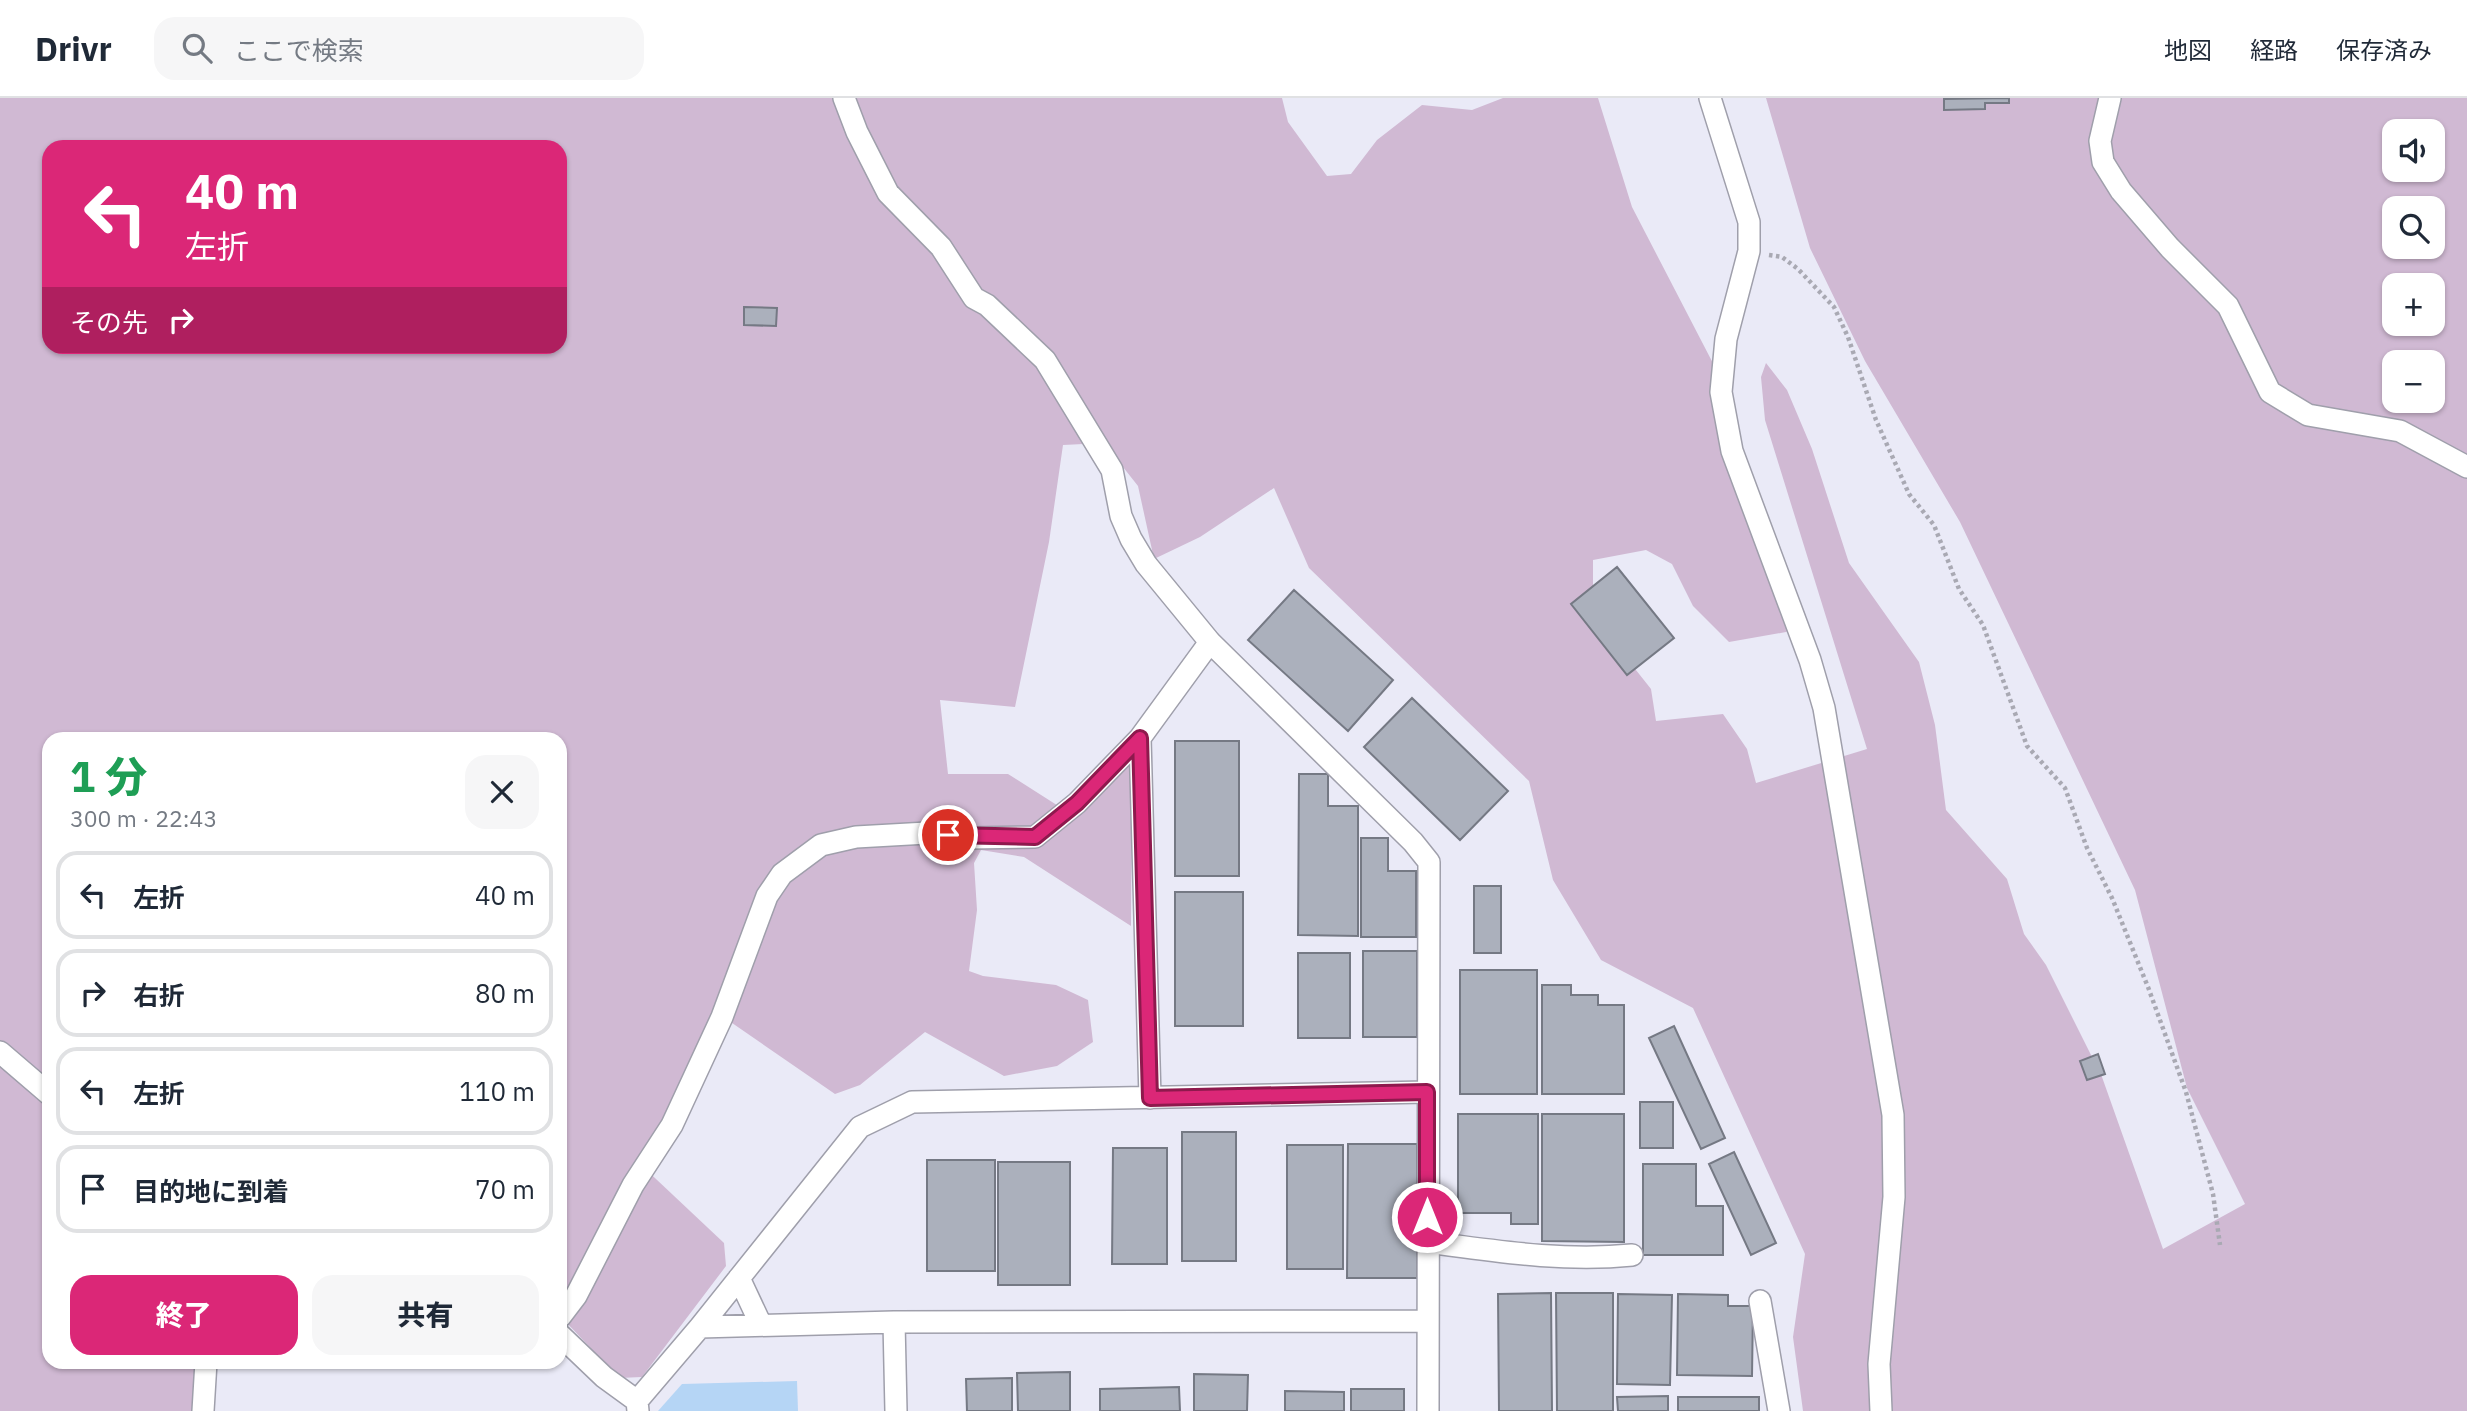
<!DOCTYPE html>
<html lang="ja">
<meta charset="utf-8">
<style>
body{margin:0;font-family:"IBM Plex Sans","Noto Sans JP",sans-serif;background:#f6f6f7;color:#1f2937;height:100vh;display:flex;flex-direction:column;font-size:26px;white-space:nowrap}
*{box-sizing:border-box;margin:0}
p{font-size:23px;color:#747a83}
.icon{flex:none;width:38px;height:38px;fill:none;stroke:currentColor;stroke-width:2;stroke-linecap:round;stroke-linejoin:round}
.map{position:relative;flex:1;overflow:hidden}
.side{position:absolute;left:42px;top:634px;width:525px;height:637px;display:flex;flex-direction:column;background:#fff;border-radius:21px;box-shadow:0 2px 5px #0004}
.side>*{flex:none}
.banner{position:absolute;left:42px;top:42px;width:525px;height:214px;border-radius:21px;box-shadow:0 2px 5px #0004;background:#db2777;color:#fff;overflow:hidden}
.tools{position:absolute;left:2382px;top:21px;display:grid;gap:14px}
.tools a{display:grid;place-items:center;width:63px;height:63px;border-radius:14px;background:#fff;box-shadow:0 2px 5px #0004;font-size:35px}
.pin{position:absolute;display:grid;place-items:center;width:60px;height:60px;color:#fff;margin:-30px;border:4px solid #fff;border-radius:50%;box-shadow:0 2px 7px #0007}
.me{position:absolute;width:77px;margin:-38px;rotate:0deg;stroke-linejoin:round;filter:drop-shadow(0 0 5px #0008)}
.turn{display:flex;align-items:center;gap:24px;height:147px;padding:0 28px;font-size:32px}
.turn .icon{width:91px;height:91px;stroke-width:2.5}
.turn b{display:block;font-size:49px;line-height:60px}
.then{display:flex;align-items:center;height:66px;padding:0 28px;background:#0003;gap:14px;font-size:26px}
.round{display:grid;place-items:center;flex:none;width:74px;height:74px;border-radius:21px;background:#f6f6f7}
.overview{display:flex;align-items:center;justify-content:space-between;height:119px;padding:0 28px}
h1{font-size:42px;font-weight:800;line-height:52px;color:#1e9e55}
.cta{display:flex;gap:14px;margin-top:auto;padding:14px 28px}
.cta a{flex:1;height:80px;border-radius:21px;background:#db2777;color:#fff;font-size:28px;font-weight:800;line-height:80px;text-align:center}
.cta a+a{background:#f6f6f7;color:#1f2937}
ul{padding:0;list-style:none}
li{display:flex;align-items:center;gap:21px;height:88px;margin:0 14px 10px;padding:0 14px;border:4px solid #e0e1e3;border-radius:21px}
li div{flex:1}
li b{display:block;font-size:26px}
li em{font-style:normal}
header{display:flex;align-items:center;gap:42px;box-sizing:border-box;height:98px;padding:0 35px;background:#fff;border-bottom:2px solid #e0e1e3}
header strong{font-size:33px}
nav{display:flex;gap:38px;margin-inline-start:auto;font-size:24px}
.search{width:490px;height:63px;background:#f6f6f7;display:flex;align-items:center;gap:18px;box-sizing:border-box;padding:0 24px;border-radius:21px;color:#747a83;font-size:26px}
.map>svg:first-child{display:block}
.green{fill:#d0b9d3;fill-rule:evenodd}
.water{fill:#b5d5f5}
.building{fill:#abb0bc;stroke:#757984;stroke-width:2}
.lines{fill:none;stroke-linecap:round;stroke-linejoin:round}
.minor-casing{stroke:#9f9fab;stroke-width:24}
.path{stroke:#a9a9b3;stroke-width:4.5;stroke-dasharray:3.5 3.5;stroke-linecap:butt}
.minor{stroke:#fff;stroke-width:21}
.route-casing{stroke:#8e194d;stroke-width:18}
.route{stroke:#db2777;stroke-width:12}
</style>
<header>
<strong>Drivr</strong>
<div class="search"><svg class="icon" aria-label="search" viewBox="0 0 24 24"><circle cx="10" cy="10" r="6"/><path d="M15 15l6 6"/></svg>ここで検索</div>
<nav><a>地図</a><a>経路</a><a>保存済み</a></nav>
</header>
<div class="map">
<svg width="2467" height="1313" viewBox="0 0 2467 1313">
<rect width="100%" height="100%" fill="#eaeaf7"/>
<path class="green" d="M0 0H1282L1288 24 1327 78 1351 76 1377 42 1422 7 1472 12 1503 0H1598L1632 109 1717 273 1735 338 1806 518 1786 534 1729 544 1693 508 1672 466 1646 452 1593 462V495L1609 538 1651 591 1656 623 1723 616 1747 651 1756 685 1867 651 1765 322 1761 279 1766 265 1787 292 1812 351 1849 465 1919 564 1935 627 1946 712 2007 781 2024 836 2046 867 2102 979 2163 1151 2245 1106 2187 990 2135 792 1960 424 1865 263 1810 150 1766 0H2467V1313H1803L1793 1239 1805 1156 1693 910 1601 862 1553 782 1529 683 1309 470 1274 390 1200 439 1154 461 1138 388 1104 345 1063 347 1049 444 1015 609 940 602 948 676H1008L1074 718 1132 657 1131 828 1024 759 981 752 974 765 977 812 969 873 983 878 1056 887 1088 902 1093 944 1057 968 1004 978 925 934 860 987 835 996 719 916 678 1000 639 1065 724 1145 726 1168 642 1279 619 1280 566 1224 560 1223V640H49V1264H201L197 1313H0ZM2394 33H2432V72H2394ZM49 49H560V248H49ZM2394 110H2432V149H2394ZM2394 187H2432V226H2394ZM2394 264H2432V303H2394Z"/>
<path class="water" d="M797 1283 798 1313H658L682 1286Z"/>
<path class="building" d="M2009 0V5H1985V11L1944 12V1Z
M744 209 777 210 776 228 744 227Z
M1617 469 1674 540 1627 577 1571 506Z
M1294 492 1393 582 1348 633 1248 542Z
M1412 600 1508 693 1460 742 1364 649Z
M1175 643H1239V778H1175Z
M1299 676H1328V708H1358V838L1298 837Z
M1361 740H1388V773H1416V839H1361Z
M1474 788H1501V855H1474Z
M1175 794H1243V928H1175Z
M1363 853H1417V939H1363Z
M1298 855H1350V940H1298Z
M1460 872H1537V996H1460Z
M1542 887H1571V897H1598V907H1624V996H1542Z
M1674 928 1725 1040 1701 1051 1649 940Z
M2098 956 2105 976 2087 982 2080 963Z
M1640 1004H1673V1050H1640Z
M1458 1016H1538V1126H1511V1115H1458Z
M1542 1016H1624V1144L1542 1143Z
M1182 1034H1236V1163H1182Z
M1348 1046H1417V1180H1347Z
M1287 1047H1343V1171H1287Z
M1113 1050H1167V1166H1112Z
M1734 1054 1776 1145 1751 1157 1709 1066Z
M927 1062H995V1173H927Z
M998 1064H1070V1187H998Z
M1643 1066H1696V1108H1723V1157H1643Z
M1551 1195 1552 1313H1499L1498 1196Z
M1556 1195H1613V1313H1557Z
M1618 1196 1672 1197 1670 1287 1617 1286Z
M1678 1196 1728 1197V1208H1753L1752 1278 1677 1277Z
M1070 1274V1313H1018L1017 1275Z
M1194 1276 1248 1277 1247 1313H1194Z
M1012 1280V1313H967L966 1281Z
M1179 1289 1180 1313H1100V1291Z
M1351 1291H1404V1313H1351Z
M1285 1293 1344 1294V1313H1285Z
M1668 1298V1313H1618L1617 1299Z
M1678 1299H1759V1313H1678Z"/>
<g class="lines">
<defs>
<path id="minor" d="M844 0 857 34 888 95 941 149 974 200 987 207 1045 262 1112 372 1121 418 1131 441 1146 466 1210 544 1413 744 1429 764 1428 1313
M1710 0 1749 124V153L1726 241 1721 294 1732 353 1810 562 1824 610 1893 1017 1894 1099 1879 1266 1881 1313
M2110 0 2100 43 2103 64 2121 93 2170 150 2228 208 2270 294 2308 317 2400 333 2467 369
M1140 640 1150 1000
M0 954 49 996
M1427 1144C1496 1153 1563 1164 1632 1157
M739 1180 761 1227
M1760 1203 1779 1313
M560 1219 576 1198 633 1087 672 1027 722 919 767 798 782 776 821 747 856 739 927 735 969 740 1035 739 1077 705 1140 640 1210 544
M894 1224 896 1313
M700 1229 894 1224 1427 1223
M560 1237 604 1279 637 1303 638 1313
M637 1303 700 1229 860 1029 912 1004 1427 994
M203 1313 206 1264"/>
</defs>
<use href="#minor" class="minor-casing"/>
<path class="path" d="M1769 157 1782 159 1798 171 1834 209 1848 239 1876 322 1909 396 1934 427 1959 491 1983 527 2027 648 2065 690 2087 750 2112 800 2148 889 2186 994 2213 1096 2220 1147"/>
<use href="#minor" class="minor"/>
</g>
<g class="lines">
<defs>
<path id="route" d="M948 737 1035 739 1077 705 1140 640 1150 1000 1427 994V1119"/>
</defs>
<use href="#route" class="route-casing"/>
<use href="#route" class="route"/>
</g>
</svg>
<div class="tools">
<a><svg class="icon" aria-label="sound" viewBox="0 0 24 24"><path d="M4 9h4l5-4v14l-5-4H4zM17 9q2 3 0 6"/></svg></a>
<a><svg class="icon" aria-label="search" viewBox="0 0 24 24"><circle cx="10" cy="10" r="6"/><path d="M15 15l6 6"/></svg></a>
<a>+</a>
<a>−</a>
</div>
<div class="pin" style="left:948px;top:737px;background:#d93025"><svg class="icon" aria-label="arrive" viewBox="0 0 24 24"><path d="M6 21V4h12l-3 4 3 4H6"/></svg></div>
<svg class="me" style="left:1427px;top:1119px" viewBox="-20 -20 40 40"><circle r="17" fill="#db2777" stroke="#fff" stroke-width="3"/><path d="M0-11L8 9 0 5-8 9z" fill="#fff"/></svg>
<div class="banner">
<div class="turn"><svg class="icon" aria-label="left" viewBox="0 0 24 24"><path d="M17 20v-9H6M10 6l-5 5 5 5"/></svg><div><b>40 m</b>左折</div></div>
<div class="then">その先<svg class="icon" aria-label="right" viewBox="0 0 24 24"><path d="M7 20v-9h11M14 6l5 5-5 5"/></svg></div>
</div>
<section class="side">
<div class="overview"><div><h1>1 分</h1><p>300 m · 22:43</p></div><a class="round"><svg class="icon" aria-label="close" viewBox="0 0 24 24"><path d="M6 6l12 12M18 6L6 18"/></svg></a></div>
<ul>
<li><svg class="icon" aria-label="left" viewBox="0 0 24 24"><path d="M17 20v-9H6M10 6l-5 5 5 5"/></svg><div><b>左折</b></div><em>40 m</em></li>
<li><svg class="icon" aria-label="right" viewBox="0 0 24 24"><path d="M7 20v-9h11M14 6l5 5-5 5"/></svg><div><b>右折</b></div><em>80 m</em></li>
<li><svg class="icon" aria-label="left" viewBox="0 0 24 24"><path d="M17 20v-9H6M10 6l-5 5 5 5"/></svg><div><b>左折</b></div><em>110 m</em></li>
<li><svg class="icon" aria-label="arrive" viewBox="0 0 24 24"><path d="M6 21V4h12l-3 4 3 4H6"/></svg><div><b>目的地に到着</b></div><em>70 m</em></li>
</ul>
<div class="cta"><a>終了</a><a>共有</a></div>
</section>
</div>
